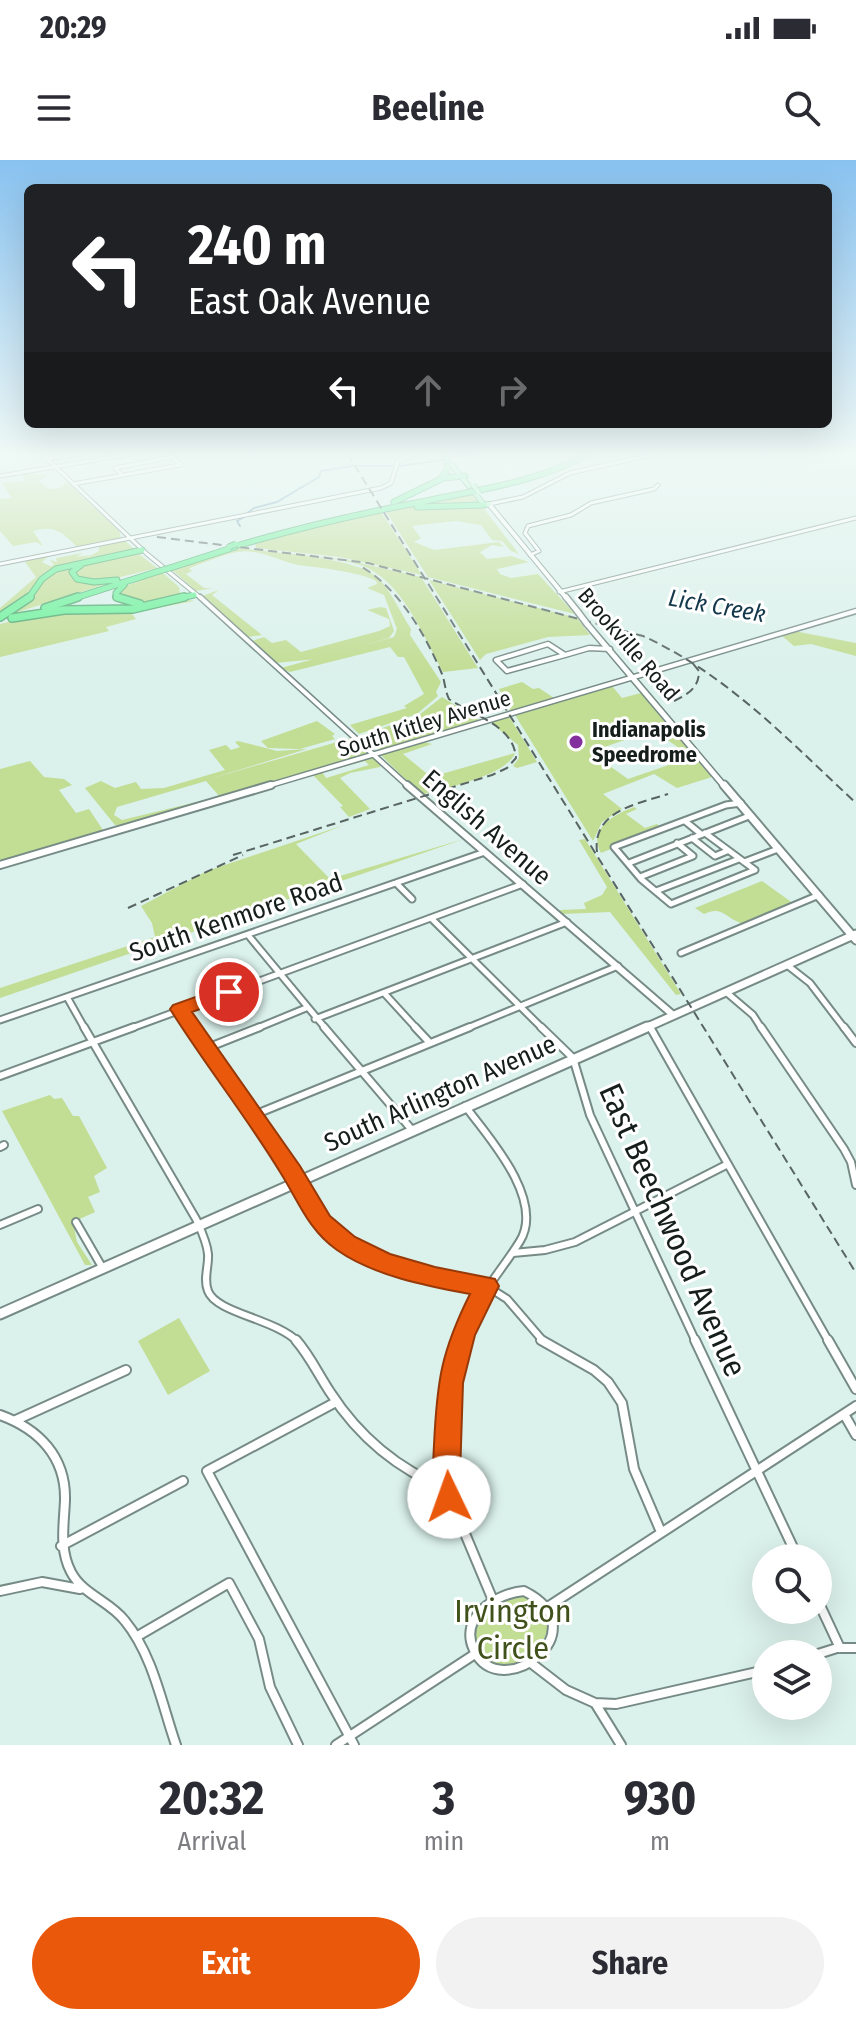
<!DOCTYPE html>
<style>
body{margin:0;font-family:"Fira Sans Condensed",sans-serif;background:#f2f2f3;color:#2b2b33;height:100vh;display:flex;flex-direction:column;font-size:30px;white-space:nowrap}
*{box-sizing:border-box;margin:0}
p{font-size:26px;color:#7c7c81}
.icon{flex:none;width:44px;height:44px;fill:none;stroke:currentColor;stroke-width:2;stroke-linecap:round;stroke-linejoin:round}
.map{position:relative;height:1585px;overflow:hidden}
.panel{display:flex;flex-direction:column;background:#fff;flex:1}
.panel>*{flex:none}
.banner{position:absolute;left:24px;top:24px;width:808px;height:244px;border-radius:12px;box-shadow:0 8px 32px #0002;background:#202124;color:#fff;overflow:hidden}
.controls{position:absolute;left:752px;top:1384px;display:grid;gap:16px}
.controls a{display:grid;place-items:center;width:80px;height:80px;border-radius:50%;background:#fff;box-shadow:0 8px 32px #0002;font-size:40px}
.pin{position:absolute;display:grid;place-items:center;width:68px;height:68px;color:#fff;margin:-34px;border:4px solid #fff;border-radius:50%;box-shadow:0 2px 8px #0007}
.me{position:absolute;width:88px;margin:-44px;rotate:357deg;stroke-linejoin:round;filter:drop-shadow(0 0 6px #0008)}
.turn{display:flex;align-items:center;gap:28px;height:168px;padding:0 32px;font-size:36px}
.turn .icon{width:104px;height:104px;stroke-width:2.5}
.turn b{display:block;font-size:56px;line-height:68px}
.lanes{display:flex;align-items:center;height:76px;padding:0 32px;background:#0003;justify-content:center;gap:40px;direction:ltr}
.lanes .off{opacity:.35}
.eta{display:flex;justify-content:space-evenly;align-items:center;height:136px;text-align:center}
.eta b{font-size:48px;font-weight:700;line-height:56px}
.cta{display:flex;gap:16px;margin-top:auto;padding:16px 32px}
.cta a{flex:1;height:92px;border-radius:48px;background:#ea580c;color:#fff;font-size:32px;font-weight:700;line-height:92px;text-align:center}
.cta a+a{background:#f2f2f3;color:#2b2b33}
.status{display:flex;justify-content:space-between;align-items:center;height:56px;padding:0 40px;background:#fff;direction:ltr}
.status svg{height:22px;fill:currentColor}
header{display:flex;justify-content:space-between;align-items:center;height:104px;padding:0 32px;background:#fff;font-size:36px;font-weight:700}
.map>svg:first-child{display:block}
.green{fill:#c2dd94}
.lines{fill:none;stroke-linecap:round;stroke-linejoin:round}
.stream{stroke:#72a0b9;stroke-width:2}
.minor-far4-casing{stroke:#778b86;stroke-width:5}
.minor-far3-casing{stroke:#778b86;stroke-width:7}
.minor-far2-casing{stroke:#778b86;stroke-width:9}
.minor-far1-casing{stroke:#778b86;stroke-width:10}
.minor-casing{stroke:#778b86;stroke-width:12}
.tertiary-far2-casing{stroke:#778b86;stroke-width:5}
.tertiary-far1-casing{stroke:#778b86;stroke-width:7}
.tertiary-casing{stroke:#778b86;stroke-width:10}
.secondary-far3-casing{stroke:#778b86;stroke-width:6}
.secondary-far2-casing{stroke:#778b86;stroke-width:8}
.secondary-far1-casing{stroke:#778b86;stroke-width:11}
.secondary-casing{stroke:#778b86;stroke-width:13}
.primary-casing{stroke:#4ca76d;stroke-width:6}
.motorway-far1-casing{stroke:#4ca76d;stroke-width:7}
.motorway-casing{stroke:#4ca76d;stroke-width:10}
.minor-far4{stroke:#fff;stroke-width:3}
.minor-far3{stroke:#fff;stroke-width:4}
.minor-far2{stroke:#fff;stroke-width:5}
.minor-far1{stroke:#fff;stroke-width:6}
.minor{stroke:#fff;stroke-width:8}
.tertiary-far2{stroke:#fff;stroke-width:3}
.tertiary-far1{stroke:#fff;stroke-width:4}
.tertiary{stroke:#fff;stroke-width:6}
.secondary-far3{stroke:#fff;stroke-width:4}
.secondary-far2{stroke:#fff;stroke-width:5}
.secondary-far1{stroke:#fff;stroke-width:7}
.secondary{stroke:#fff;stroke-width:9}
.primary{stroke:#a5f7c1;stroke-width:4}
.motorway-far1{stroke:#69f198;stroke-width:5}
.motorway{stroke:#69f198;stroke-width:7}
.rail{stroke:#586562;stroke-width:2;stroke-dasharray:9 5;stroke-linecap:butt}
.secondary-bridge-casing{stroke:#778b86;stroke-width:8;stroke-linecap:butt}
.primary-bridge-casing{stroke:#4ca76d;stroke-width:6;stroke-linecap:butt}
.motorway-bridge-casing{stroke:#4ca76d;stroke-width:7;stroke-linecap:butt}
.secondary-bridge{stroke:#fff;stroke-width:5}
.primary-bridge{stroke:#a5f7c1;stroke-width:4}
.motorway-bridge{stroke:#69f198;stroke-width:5}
.route{fill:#ea580c;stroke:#983908;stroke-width:2}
.poi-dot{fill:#832f9d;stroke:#fff;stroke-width:3}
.labels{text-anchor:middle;stroke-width:6;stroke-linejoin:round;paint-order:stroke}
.far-street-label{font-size:22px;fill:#161e1c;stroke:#fff}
.far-poi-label{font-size:22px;font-weight:bold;fill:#161e1c;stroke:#fff;text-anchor:start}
.far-water-label{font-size:24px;font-style:italic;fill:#14384b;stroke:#fff}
.street-label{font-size:26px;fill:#161e1c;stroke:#fff}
.near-street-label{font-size:32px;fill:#161e1c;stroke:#fff}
.near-park-label{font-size:32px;fill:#40511c;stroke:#fff}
</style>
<div class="status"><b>20:29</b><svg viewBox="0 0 49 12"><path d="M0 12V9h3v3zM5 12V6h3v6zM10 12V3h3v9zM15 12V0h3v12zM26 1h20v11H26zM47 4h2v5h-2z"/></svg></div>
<header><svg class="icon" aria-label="menu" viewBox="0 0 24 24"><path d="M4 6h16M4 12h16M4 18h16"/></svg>Beeline<svg class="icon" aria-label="search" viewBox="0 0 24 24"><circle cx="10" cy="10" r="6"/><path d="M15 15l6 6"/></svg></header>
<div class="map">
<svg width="856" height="1585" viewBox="0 0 856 1585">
<rect width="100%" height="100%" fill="#dbf1eb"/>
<path class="green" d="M31 314 47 315 39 321 49 329 59 328 67 322 119 371 121 378 77 387C62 372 55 365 33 371L43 386 36 382 13 386 0 371V339L12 338 2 323 26 321 21 315Z
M471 332 519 394 511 391 502 381 492 380 481 365 456 361 412 366 421 378 414 382 434 390 499 382 504 387 492 385 480 392 487 399 511 396 529 402 497 409 500 414 511 418 538 414 575 454 428 417 385 350Z
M381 352 422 415 340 397 256 388 255 382Z
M125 381 134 389 70 404 104 398 76 406 71 416 83 422H113L2 457 31 439 45 417 68 404C35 417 32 440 0 456V448L36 417 25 402 27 400 49 396 42 402 50 406 54 405 50 400 57 402 56 398 83 393 76 397 90 395 86 398 99 391V385Z
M236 388C268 392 355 397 377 417 392 432 400 452 411 469L410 475 441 522 436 532 438 536 417 554 359 574 350 565 407 548 404 546 424 534 404 497H398L390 487 290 512 281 508 394 477 397 469 384 435 367 428 377 424 376 421C366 414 320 407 305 406 282 404 262 388 237 392 221 395 204 403 189 408L192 411 186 414 204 428H213L196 431 171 409Z
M291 393 347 400 421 417 478 508 443 512C423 476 402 419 360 405 338 398 314 397 291 393Z
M139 394 157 408 108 420 95 421 76 417 74 412 83 405Z
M162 412 179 427 180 433 176 436 138 443 118 434 126 426Z
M429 420 577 458 590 475 548 477 486 494 480 500Z
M219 430 212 435 262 475 248 477 202 436Z
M185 439 194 441 131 453 136 459 106 467 109 471 0 497V464L48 452 112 451Z
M380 447 386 448 394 471 389 478 316 499 275 503 252 481 264 477 272 483 286 480 301 492 379 471 390 466 389 459 367 450Z
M794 471 856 483V496L811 484 794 486 782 476Z
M522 522 533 529 539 528 554 538 511 551 499 529Z
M612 526 622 538 641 533 688 588 682 590 666 579 676 575 665 566 590 592 628 619 695 596 712 617 677 628 654 614 603 634 622 649 602 662 593 681 515 555Z
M442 537 479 560 380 590 360 576 419 555Z
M508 555 537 602 517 608 513 606 519 598 518 585 489 561Z
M317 561 335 574 332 576 335 579 300 589 268 588 261 581Z
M351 578 366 591 365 594 220 637 206 621 117 647 114 655 122 660 213 638 126 665H115L85 628 101 621 115 628 136 622 141 629 164 628 225 610 209 590 226 585 231 590 240 587 235 582 238 581 277 591 307 589 206 620Z
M424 582 432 584 403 594 431 617 515 593C505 617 445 627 421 635L381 595Z
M367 598H374L382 604 380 607 350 613 340 618 370 649 349 657 340 647 343 646 312 614 322 612 326 618 369 605 365 601 326 611Z
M30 601 44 617 64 619 72 625 59 630 76 653 89 649 103 670 0 703V609Z
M634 647 637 649 626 654 645 668 657 664 662 668 601 693C587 669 615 654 634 647Z
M344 665 296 684 330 719 464 679 277 743 273 741 254 751 0 838V828L155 777 152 763 141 746 207 711Z
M585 679 681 834 676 835 610 752 562 754 560 750 586 749 584 743 602 735 607 727 579 680Z
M762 721 794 744 746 764C726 761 724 744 704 754L695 748Z
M50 935 54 939 62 938 73 956H79L107 1008 94 1016 100 1032 88 1037 95 1052 73 1062 77 1082 92 1105H85L2 951Z
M179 1158 210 1211 168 1235 138 1181Z
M522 1435 532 1437 550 1457C548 1490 510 1526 481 1495 464 1476 486 1447 504 1439 509 1436 516 1436 522 1435Z"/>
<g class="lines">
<path class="stream" d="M454 297 475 293
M357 306H400L442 300
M246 354 254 348 277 342 319 317 321 311 353 306
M240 366 237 361 246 356"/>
<defs>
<path id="minor-far4" d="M47 299 84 293
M122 315 115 308 172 297 180 304
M0 316 137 293
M73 324 180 305
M489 344 523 337 570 313 659 293
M530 395 539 391 525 373 528 366 571 355 591 343 654 329 658 325
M0 404 381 328 391 323 398 301 417 293"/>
<path id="minor-far3" d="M548 484 565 495 507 511 496 500Z
M565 495 589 488 610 489"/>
<path id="minor-far2" d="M741 643 726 645 614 687 641 719 671 744 755 710
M685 661 701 674
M705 673 755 710
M692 678 715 696 727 691
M744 702 778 689
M629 703 749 656
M640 717 693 696 677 683
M396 723 412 739
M656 731 739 699
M431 758 543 869
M248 775 326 869
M681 793 819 735
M787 805 810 823 845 869
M726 832 753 855 762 869
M385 834 417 869
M67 837 85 869
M180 849 194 869
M315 859 567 762
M0 860 485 692
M649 865 651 869
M129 869 523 724
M255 869 306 848
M465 869 618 806"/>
<path id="minor-far1" d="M84 867 196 1059C201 1070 207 1082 208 1094 209 1106 203 1119 208 1131 216 1153 276 1159 298 1182
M192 867 292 1012 316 1056 332 1074 358 1091 398 1107 488 1127 507 1139 544 1182
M324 867 412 970
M415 867 430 883
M541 867 573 898 590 955 696 1182
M650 867 829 1182
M761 867 844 989 851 1002 856 1025
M844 867 856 883
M207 888 260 867
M0 916 134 867
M254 955 470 867
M0 987 4 985
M76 1062 102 1107
M0 1065 38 1049
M513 1093 545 1090 575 1082 728 1004
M460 1182C471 1143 499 1115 520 1081 545 1040 489 977 465 946"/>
<path id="minor" d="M296 1180C310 1196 318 1214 330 1232 359 1277 397 1309 447 1329
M460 1180 449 1231 448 1333 492 1438
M541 1180 594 1210 608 1222 622 1243 634 1309 661 1372
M695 1180 798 1398
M828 1180 856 1229
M336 1242 207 1311 354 1585
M844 1254 856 1275
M0 1255C39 1269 66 1297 65 1340 64 1365 59 1389 71 1412 83 1435 110 1441 125 1461 153 1495 162 1545 176 1585
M16 1260 126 1210
M61 1386 183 1321
M0 1431 42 1422 80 1429
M524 1431C602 1470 500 1546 474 1490 458 1457 497 1433 524 1431Z
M818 1441 840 1488
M549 1446 856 1246
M136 1477 229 1423 259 1479 270 1527 298 1585
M818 1494 837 1488H856
M531 1503 566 1530 595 1543 621 1585
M595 1543 616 1544 766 1510
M336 1585 475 1494"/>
<path id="tertiary-far2" d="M41 293 147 394 202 439
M559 432 856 358"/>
<path id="tertiary-far1" d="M200 437 409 627
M264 627 856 451"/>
<path id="tertiary" d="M407 625 672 854
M0 705 271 625"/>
<path id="secondary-far3" d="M489 344 567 439"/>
<path id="secondary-far2" d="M566 437 578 452
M587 464 725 627"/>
<path id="secondary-far1" d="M724 625 856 780
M643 869 856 774"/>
<path id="secondary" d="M0 1154 647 867"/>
<path id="primary" d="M442 293 469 326
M475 333 484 345 489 344"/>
<path id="motorway-far1" d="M439 320 447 311V299
M394 342 443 318 465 316
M417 347 484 345
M240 385C301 367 363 353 426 341 482 329 539 322 590 293
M81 405 72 412 77 419 94 422 117 420
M173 407 235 387
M28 439 42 419 56 409 142 390
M72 439 156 412
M122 439 117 438 116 433 124 425
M176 439 194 435"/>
<path id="motorway" d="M117 437 140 444
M45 448 78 437
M0 457 30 437
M12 458 64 450 133 449 184 437"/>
</defs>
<use href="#minor-far4" class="minor-far4-casing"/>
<use href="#minor-far3" class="minor-far3-casing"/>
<use href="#minor-far2" class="minor-far2-casing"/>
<use href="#minor-far1" class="minor-far1-casing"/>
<use href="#minor" class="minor-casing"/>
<use href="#tertiary-far2" class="tertiary-far2-casing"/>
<use href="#tertiary-far1" class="tertiary-far1-casing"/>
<use href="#tertiary" class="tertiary-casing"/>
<use href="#secondary-far3" class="secondary-far3-casing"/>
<use href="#secondary-far2" class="secondary-far2-casing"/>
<use href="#secondary-far1" class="secondary-far1-casing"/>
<use href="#secondary" class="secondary-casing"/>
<use href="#primary" class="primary-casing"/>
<use href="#motorway-far1" class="motorway-far1-casing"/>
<use href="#motorway" class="motorway-casing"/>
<use href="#minor-far4" class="minor-far4"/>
<use href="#minor-far3" class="minor-far3"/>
<use href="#minor-far2" class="minor-far2"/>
<use href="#minor-far1" class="minor-far1"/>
<use href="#minor" class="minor"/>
<use href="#tertiary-far2" class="tertiary-far2"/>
<use href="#tertiary-far1" class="tertiary-far1"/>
<use href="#tertiary" class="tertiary"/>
<use href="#secondary-far3" class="secondary-far3"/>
<use href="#secondary-far2" class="secondary-far2"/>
<use href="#secondary-far1" class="secondary-far1"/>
<use href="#secondary" class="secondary"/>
<use href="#primary" class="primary"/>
<use href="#motorway-far1" class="motorway-far1"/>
<use href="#motorway" class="motorway"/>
<path class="rail" d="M347 293 856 1113
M157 377 368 403 643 476C728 515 789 581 856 643
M674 541C688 534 699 528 699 511L691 501
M597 692C592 651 637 644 668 634
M233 695 492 615 507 608 516 598C514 565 472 555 449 539 445 531 445 522 442 514 425 474 400 430 362 407
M128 748 243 695"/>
<defs>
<path id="secondary-bridge" d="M578 452 587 464"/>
<path id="primary-bridge" d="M473 325 479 333"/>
<path id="motorway-bridge" d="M229 387 236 384
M156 412 173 407"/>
</defs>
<use href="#secondary-bridge" class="secondary-bridge-casing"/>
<use href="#primary-bridge" class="primary-bridge-casing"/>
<use href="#motorway-bridge" class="motorway-bridge-casing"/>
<use href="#secondary-bridge" class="secondary-bridge"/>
<use href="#primary-bridge" class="primary-bridge"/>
<use href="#motorway-bridge" class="motorway-bridge"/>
</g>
<linearGradient id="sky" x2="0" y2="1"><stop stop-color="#88c2f0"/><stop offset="0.57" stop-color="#eff9f6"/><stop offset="1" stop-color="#eff9f6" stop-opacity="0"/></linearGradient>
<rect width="856" height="515" fill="url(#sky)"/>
<path class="route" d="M229 825 235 827 238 832 235 836 192 852 300 1006 330 1056 355 1077 390 1094 435 1107 495 1119 499 1126 475 1175 463 1223 460 1316 463 1337 459 1347 449 1351 439 1347C431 1327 433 1306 434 1285 437 1221 441 1192 470 1134 427 1126 374 1116 337 1090 308 1070 298 1040 280 1012 246 956 205 905 170 849L173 845Z"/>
<circle class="poi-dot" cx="576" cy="582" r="8"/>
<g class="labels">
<g class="far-street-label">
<text transform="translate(629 484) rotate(49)" y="8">Brookville Road</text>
<text transform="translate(424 563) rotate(-17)" y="8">South Kitley Avenue</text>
</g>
<g class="far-poi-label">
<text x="592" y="577">Indianapolis<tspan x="592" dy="25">Speedrome</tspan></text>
</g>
<g class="far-water-label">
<text transform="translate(717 446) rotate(10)" y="8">Lick Creek</text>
</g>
<g class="street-label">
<text transform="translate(487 667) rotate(41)" y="9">English Avenue</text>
<text transform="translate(236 757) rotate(-19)" y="9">South Kenmore Road</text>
<text transform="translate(440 933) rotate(-24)" y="9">South Arlington Avenue</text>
</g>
<g class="near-street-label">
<text transform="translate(673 1070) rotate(66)" y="11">East Beechwood Avenue</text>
</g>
<g class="near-park-label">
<text x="513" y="1462">Irvington<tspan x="513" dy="37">Circle</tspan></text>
</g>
</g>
</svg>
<div class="controls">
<a><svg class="icon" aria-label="search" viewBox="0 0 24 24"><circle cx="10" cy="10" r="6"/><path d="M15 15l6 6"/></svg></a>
<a><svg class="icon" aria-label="layers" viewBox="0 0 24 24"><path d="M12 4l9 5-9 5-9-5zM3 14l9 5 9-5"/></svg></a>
</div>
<div class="pin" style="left:229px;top:832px;background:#d93025"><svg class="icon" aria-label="arrive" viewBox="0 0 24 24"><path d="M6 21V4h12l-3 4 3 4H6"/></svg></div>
<svg class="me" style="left:449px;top:1337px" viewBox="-20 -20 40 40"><circle r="19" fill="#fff"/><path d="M0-13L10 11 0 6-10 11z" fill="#ea580c"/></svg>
<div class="banner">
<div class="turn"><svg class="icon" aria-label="left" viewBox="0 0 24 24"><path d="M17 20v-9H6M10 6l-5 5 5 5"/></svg><div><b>240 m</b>East Oak Avenue</div></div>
<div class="lanes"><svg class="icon" aria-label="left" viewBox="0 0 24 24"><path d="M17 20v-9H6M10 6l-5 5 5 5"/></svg><svg class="icon off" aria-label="ahead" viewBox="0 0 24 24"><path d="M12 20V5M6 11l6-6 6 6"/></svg><svg class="icon off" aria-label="right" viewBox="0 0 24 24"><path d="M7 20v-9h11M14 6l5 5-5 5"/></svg></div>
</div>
</div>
<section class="panel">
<div class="eta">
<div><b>20:32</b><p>Arrival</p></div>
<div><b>3</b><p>min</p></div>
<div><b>930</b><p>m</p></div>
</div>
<div class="cta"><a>Exit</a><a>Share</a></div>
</section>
